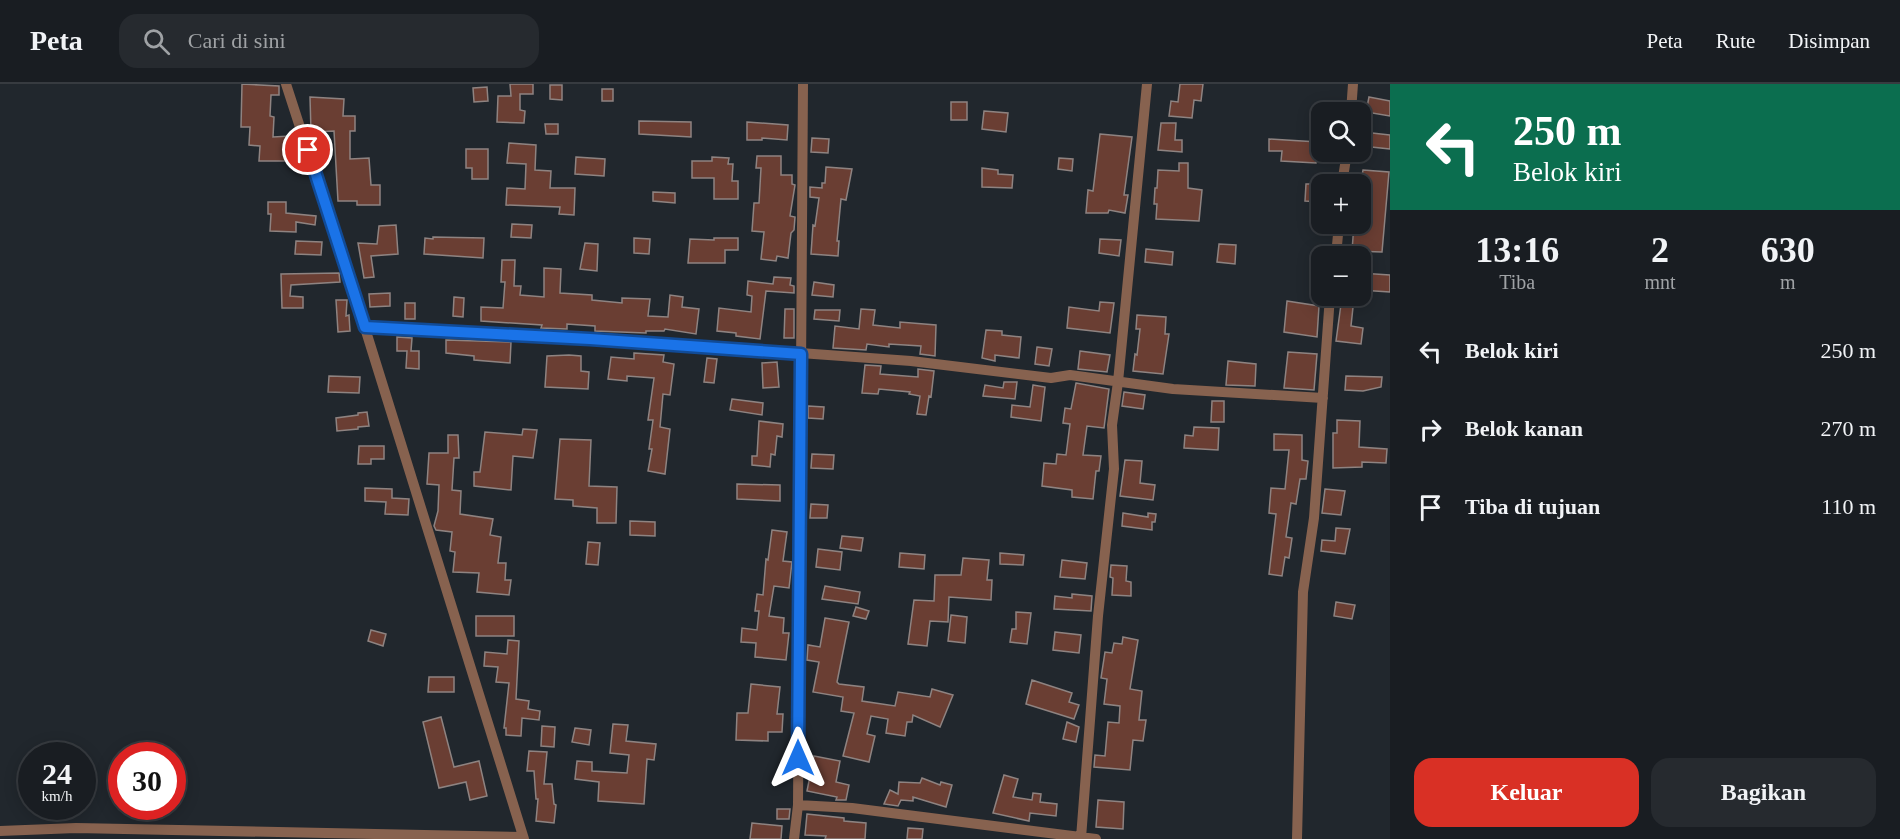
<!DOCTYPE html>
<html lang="id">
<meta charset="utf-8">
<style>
body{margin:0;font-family:"Times New Roman",serif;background:#262a2f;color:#f1f3f6;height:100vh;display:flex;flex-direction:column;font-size:22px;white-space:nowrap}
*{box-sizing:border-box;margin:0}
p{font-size:20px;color:#9fa2a5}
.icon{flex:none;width:33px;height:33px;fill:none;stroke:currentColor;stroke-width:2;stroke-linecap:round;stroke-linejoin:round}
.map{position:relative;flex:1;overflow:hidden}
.side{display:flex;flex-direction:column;background:#191d22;width:510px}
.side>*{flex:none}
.guide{background:#0b6e4f;color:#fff;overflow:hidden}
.controls{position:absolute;left:1311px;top:18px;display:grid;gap:12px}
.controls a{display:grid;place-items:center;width:60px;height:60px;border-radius:12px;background:#191d22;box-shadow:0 3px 15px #0003,0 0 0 2px #373b40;font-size:30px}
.speed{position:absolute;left:18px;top:658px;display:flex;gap:12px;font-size:30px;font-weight:700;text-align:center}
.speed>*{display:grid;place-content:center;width:78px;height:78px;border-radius:50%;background:#191d22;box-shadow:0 3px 15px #0003,0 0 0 2px #373b40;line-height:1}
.speed small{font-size:15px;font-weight:400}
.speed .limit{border:9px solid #d22;background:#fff;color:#111}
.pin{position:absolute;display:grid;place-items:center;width:51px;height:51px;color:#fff;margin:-26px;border:3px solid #fff;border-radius:50%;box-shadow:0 2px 6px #0007}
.me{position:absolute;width:66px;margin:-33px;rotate:0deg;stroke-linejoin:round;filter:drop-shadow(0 0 4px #0008)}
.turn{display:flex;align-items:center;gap:21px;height:126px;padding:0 24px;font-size:27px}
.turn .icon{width:78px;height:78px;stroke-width:2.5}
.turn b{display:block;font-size:42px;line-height:51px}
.eta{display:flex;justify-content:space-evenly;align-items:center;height:102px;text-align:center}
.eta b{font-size:36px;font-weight:800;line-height:42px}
.cta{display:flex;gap:12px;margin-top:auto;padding:12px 24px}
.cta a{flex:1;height:69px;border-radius:18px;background:#d93025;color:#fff;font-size:24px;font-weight:800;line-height:69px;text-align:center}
.cta a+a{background:#262a2f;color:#f1f3f6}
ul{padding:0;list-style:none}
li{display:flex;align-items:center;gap:18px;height:78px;padding:0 24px}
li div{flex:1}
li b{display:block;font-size:22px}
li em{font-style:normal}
header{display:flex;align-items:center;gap:36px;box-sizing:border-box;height:84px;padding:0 30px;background:#191d22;border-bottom:2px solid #373b40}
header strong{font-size:28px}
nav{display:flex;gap:33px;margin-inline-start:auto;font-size:21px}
.search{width:420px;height:54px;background:#262a2f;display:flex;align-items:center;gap:15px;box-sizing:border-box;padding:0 21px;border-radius:18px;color:#9fa2a5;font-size:22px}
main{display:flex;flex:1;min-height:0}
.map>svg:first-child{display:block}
.building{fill:#6a3e33;stroke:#8e8381;stroke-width:1.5}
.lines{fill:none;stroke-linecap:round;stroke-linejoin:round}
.minor{stroke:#87624f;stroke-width:10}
.route-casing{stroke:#114b97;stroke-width:15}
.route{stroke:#1a73e8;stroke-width:10}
</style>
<header>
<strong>Peta</strong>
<div class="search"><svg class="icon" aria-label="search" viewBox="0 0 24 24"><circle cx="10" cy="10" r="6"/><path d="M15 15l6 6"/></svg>Cari di sini</div>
<nav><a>Peta</a><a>Rute</a><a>Disimpan</a></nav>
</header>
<main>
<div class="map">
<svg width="1390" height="755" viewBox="0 0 1390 755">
<rect width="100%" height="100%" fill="#21272d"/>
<path class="building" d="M242 0 279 2V11H271L270 32 274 33 273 53 290 52V61H286L285 77H259L260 62 249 61 250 43H241Z
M510 0H533V10H520V26L525 27 524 39 497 38 498 12H511Z
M1180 0H1203L1201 17 1194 16 1192 34 1169 32 1171 17 1178 18Z
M550 1H562V16L550 15Z
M487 3 488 17 474 18 473 4Z
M602 5H613V17H602Z
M310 13 344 15 343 32H355V47H350V75L369 74 371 101H380V121H357V117H338L334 47 311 48Z
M1369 13 1390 17V32L1366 28Z
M951 18H967V36H951Z
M984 27 1008 29 1006 48 982 45Z
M639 37 691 38V53L639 50Z
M747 38 788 41 787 56 762 54V56H747Z
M1161 39H1176L1175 56H1182V68L1158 66Z
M545 40H558V50H546Z
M1363 48 1390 51V65L1362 62Z
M1100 50 1132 53 1124 111H1128L1125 129 1109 126 1108 129H1086L1088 106 1093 107Z
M812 54 829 55 828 69 811 68Z
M1269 55 1318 58 1316 79 1281 77 1282 67H1269Z
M509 59 536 61 535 86 551 87 550 104H575L574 131 559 130 560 123 506 121 507 104 525 105 526 80 507 79Z
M466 65H488V95H472V84H466Z
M757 72H781V91H792V100L795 101 790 132 795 133 794 146 791 149 788 174 777 172 776 177 761 175 764 148 752 147 754 119H759L761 84H756Z
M576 73 605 75 604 92 575 90Z
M712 73 729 74 728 80H733L732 97H738V115H714V94H692V77H712Z
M1059 74 1073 75 1072 87 1058 85Z
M1179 79H1188V104L1202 106 1199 137 1156 135 1157 120H1154L1155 104H1157L1158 86 1179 87Z
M826 83 852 85 846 116 841 115 837 157H839L838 172 811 170 813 141 815 142 819 114 810 113V103L822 104V99H825Z
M982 84 998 86V90L1013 91 1012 104 982 103Z
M1363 86 1389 88 1382 168 1352 167 1354 140H1361L1360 103Z
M1306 100H1322V118L1305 117Z
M653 108 675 109V119L653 117Z
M268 118H286V129L316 132 315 141 296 138V148L270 147 271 130H268Z
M512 140 532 141 531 154 511 153Z
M396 141 398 170 371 172 374 193 364 194 358 159 377 160 379 142Z
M433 153 484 154 483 174 424 170 425 154 433 155Z
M634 154 650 155 649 170 634 169Z
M714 154H738V166H725V179H688L690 155 714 156Z
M1100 155 1121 156 1119 172 1099 169Z
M296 157 322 158 321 171 295 170Z
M585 159 598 160 597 187 580 185Z
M1219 160 1236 161 1235 180 1217 178Z
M1146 165 1173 168 1172 181 1145 178Z
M502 176H515L514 202H521L520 211 544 213V184L561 185 560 209 592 211V216L622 219V214L650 215 648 232 668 233 670 211 683 213 682 223 699 225 696 250 665 245 664 247H646V249L595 247V242L567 240V245L541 244 542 241 481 237V223L503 224 505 198H501Z
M339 189 340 198 291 201 290 212 303 213V224H282L281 190Z
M1360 189 1390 191V208L1360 206Z
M774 193 791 194 790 201 794 202V209L766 207 760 255 736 252V249L717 247 719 224 751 228 752 212 747 211 748 197 773 200Z
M814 198 834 201 833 213 812 211Z
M390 209V222L370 223 369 210Z
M454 213 464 214 463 233 453 232Z
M1342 213 1354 214 1351 242 1363 244 1361 260 1336 257Z
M336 216H347L346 232 349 231 350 247 338 248Z
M1287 217 1319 222 1317 253 1284 248Z
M1100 218 1114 219 1110 249 1067 244 1069 223 1099 227Z
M405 219H415V235H405Z
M785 225H794V254H784Z
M861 225 875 226 873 241 900 244V238L936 241 935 272 920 270 921 262 889 260V263L867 260 866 266 833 264 835 242 859 245Z
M815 226H840L839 237 814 235Z
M1137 231 1166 233 1165 250H1169L1163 290 1133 287 1135 270 1137 271 1140 245H1136Z
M986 246 1002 247V251L1021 253 1019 274 995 271V277L982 274Z
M397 253 412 254 411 267H419V285L406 284 407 267H397Z
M446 256 511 258 510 279 474 276V272L446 269Z
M1037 263 1052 265 1049 282 1035 280Z
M1080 267 1110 271 1107 288 1078 285Z
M1288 268 1317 270 1314 306 1284 304Z
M634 269 664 271 663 278 674 280 670 311 663 310 660 343 670 345 665 390 648 387 652 365H649L653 336H648L654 294 627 292V297L608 295 611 273 634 275Z
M569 271 581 272V287L589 288 588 305 545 303 547 272Z
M707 274 717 275 714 299 704 298Z
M1228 277 1256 280 1255 302 1226 301Z
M777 278 779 303 763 304 762 279Z
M865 281 881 282 880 290 918 293V285L934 287 931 313 929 312 926 331 917 330 920 312 909 310 910 308 879 305 878 310 862 309Z
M329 292 360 293 359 309 328 308Z
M1346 292 1382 293 1381 303 1363 307 1345 306Z
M1004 298H1017L1015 315 983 312 985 301 1003 304Z
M1076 299 1109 305 1104 344 1087 342 1083 371 1101 372 1099 387H1096L1093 415 1072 413V406L1042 402 1044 379 1056 380 1057 370 1066 371 1070 340 1063 339 1065 324 1071 325Z
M1033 301 1045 303 1041 337 1011 333 1012 321 1030 323Z
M1124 308 1145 311 1143 325 1122 322Z
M732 315 763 319 762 331 730 326Z
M1212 317H1224V338H1211Z
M808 322 824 323 823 335 808 334Z
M367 328 369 342 358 343V345L337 347 336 334 358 331V329Z
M1337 336 1360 337 1359 363 1387 365 1386 379 1362 378V383L1333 384V349H1337Z
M759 337 783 340 782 353 777 352 775 371 771 370 770 383 752 381V372H757Z
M1194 343 1219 344 1218 366 1184 364 1185 351 1193 352Z
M523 345 537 346 533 374 513 372 511 406 474 402V388H480L485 348 522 351Z
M1274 350 1302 351V376L1308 377 1306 395H1300L1296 420 1291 419 1286 453 1292 454 1289 474 1285 473 1282 492 1269 490 1276 430 1269 429 1270 416 1271 404 1285 405 1289 366H1274Z
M448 351H458L459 374H454L452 406 461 407 460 430 493 435 490 451 501 453 498 479H506L505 496H511L509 511 477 508 479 489 453 488 455 468 450 467 452 448 436 446 434 442 438 427 439 401 427 400 429 369H448Z
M560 355 591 356 589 402 617 403 616 439H597V424L573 422V416L555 415Z
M359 362H384V375H371V380H358Z
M812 370 834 371 833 385 811 384Z
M1125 376 1142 377 1140 399 1155 401 1153 416 1120 412Z
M737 400 780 401V417L737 415Z
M365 404 392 405V414L409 415 408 431 385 430 386 418 365 417Z
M1325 405 1345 407 1341 431 1322 429Z
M811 420 828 421 827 434H810Z
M1123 429 1148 433V429L1156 430 1155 438H1152V446L1122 442Z
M630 437 655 438V452L630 451Z
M1336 444 1350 445 1345 470 1321 467 1322 456 1335 457Z
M772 446 787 448 783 477 792 478 789 504 774 502 769 532 784 534 783 549H789L786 576 755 573 756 559 741 558 742 544 757 546 759 527H755L757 510 763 511 766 475 768 476Z
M842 452 863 454 861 467 840 464Z
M588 458 600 459 598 481 586 480Z
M818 465 842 468 840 486 816 483Z
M900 469 925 471 924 485 899 483Z
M1000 469 1024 471 1023 481 1000 480Z
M963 474 989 476 987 496H992L991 516 949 513 948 538 930 537 927 562 908 560 914 516 934 517 935 491H961Z
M1062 476 1087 479 1085 495 1060 493Z
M1111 481 1127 482 1126 497 1131 498V512L1112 511 1113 494 1110 493Z
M825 502 860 508 858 520 822 515Z
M1072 510 1092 512 1091 527 1054 525 1055 512 1072 514Z
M1336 518 1355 521 1352 535 1334 532Z
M856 523 869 527 866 535 853 532Z
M1016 528 1031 529 1027 560 1010 558 1012 545H1016Z
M951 531 967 533 965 559 948 557Z
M476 532H514V552H476Z
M825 534 849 538 837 598 839 600 864 603 862 617 895 622 898 608 930 613 932 605 953 611 940 643 913 631 912 638H907L905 652 886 649 888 635 871 632 867 650 875 652 869 678 843 672 854 629 841 627 843 613 813 608 819 578 807 576 808 561 820 563Z
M371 546 386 550 383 562 368 557Z
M1055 548 1081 551 1079 569 1053 566Z
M1123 553 1138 556 1130 605 1142 607 1139 636H1146L1143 657 1133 656 1130 686 1094 683 1095 671 1105 672 1108 638 1119 639 1120 622 1104 620 1107 595 1101 594 1105 568 1112 569 1114 559 1122 560Z
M508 556 519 557 516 615 529 617 528 625 540 627 539 636 522 634 521 652 506 651V644H504L509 599 496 598 498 583 484 582 485 568 507 570Z
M429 593H454V608H428Z
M1032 596 1072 609 1069 618 1079 621 1074 635 1026 620Z
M751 600 780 603 777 630H783L782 648H768V657L736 656 737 629H748Z
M441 633 454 683 479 677 487 712 470 716 466 698 439 704 423 638Z
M1067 638 1079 643 1076 658 1063 655Z
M613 640 628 641 626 657 656 660 654 676 647 675 644 720 598 717 599 698 575 695 577 677 592 678V687L627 689 629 671 610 669Z
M542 642 555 643 554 663 541 662Z
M575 644 591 646 589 661 572 658Z
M529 667 547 668 544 700H552L554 720 556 721 554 739 536 737 538 715H536L534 687H527Z
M814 672 840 677 836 698 849 701 846 716H836L837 713 807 707Z
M1004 691 1018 695 1013 713 1032 716 1033 709 1041 710 1040 718 1057 720 1056 732 1030 729 1029 737 993 729Z
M922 694 940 701 941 698 952 701 946 723 913 713V717L901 716 898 722 884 720 890 706 898 710 899 698 920 699Z
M1098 716 1124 718 1123 745 1096 743Z
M777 725H790L789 735H777Z
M807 730 844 734V737L866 739 865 755H825L826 752 805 751Z
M752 739 782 742 781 755H750Z
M908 744 923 745 922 755H907Z"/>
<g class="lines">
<path class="minor" d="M286 0 365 244 524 755
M1351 28 1353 0
M1342 100 1347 68
M1336 172 1339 140
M365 244 590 254 911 277 1051 294 1070 291 1173 305 1323 314
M798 721 852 724 1096 755
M0 747 76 744 523 753
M1081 754 1098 532 1114 385 1112 341 1118 298 1147 0
M794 755 798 721 803 0
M1297 755 1303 508 1314 434 1330 212"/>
</g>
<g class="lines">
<defs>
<path id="route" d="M308 66 365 243 590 255 801 270 798 674"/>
</defs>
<use href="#route" class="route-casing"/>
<use href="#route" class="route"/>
</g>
</svg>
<div class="controls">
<a><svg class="icon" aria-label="search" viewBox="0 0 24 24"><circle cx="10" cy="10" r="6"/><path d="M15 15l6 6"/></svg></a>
<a>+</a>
<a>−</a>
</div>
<div class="speed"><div>24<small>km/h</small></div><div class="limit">30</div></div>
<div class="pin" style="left:308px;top:66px;background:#d93025"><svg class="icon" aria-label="arrive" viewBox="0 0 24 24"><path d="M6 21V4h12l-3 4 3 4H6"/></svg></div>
<svg class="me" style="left:798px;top:674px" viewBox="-20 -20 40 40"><path d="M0-17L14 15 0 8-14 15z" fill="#1a73e8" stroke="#fff" stroke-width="4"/></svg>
</div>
<section class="side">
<div class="guide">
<div class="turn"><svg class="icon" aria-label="left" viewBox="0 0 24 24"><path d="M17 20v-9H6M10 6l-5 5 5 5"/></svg><div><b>250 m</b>Belok kiri</div></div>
</div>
<div class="eta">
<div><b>13:16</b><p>Tiba</p></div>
<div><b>2</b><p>mnt</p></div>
<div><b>630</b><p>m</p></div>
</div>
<ul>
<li><svg class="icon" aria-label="left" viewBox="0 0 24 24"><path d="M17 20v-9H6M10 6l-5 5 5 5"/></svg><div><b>Belok kiri</b></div><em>250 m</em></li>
<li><svg class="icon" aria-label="right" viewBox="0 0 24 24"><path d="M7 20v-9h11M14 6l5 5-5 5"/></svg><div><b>Belok kanan</b></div><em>270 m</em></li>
<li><svg class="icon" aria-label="arrive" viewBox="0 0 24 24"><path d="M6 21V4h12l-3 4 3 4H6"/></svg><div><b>Tiba di tujuan</b></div><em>110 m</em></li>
</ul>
<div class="cta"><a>Keluar</a><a>Bagikan</a></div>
</section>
</main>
